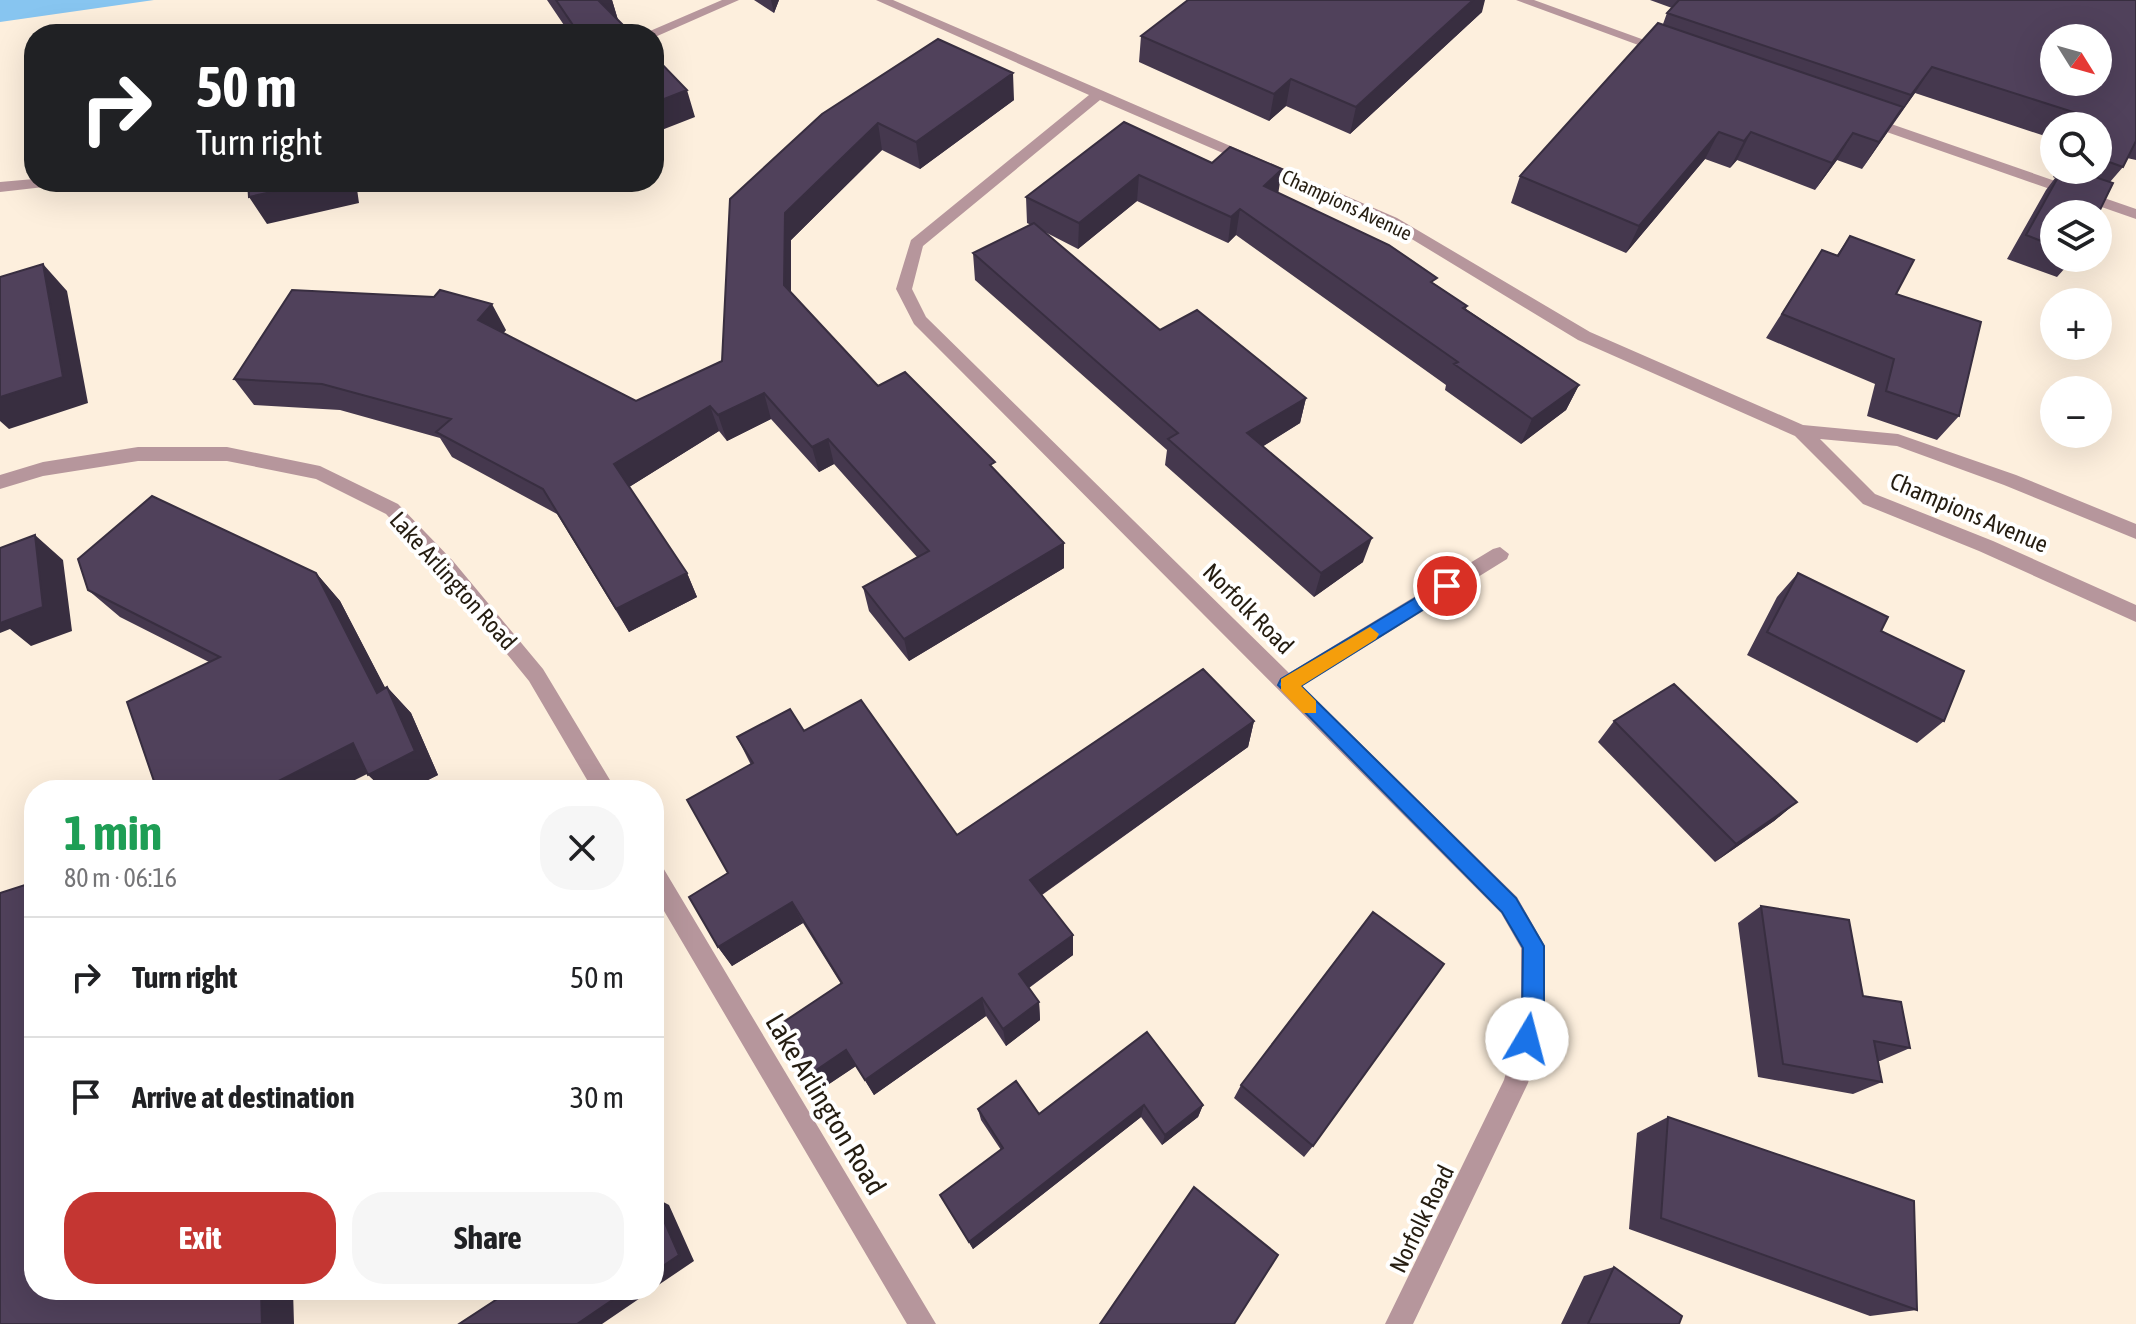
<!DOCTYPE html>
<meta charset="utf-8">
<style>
body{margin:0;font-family:"Asap Condensed",sans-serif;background:#f6f6f6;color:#202124;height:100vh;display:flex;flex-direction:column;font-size:30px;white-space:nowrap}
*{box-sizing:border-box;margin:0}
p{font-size:26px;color:#757577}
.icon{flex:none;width:44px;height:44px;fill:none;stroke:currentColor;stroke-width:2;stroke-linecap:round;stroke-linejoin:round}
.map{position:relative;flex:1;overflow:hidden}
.sheet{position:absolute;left:24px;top:780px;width:640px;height:520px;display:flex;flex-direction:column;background:#fff;border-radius:32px;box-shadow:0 8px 32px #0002}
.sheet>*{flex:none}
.guide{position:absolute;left:24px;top:24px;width:640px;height:168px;border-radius:32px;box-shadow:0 8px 32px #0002;background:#202124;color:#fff;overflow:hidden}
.needle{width:52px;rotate:127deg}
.tools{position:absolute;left:2040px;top:24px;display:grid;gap:16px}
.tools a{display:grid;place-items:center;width:72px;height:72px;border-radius:50%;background:#fff;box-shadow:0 8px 32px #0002;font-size:40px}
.pin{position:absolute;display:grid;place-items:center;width:68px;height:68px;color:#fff;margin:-34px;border:4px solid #fff;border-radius:50%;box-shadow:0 2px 8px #0007}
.me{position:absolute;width:88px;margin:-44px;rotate:8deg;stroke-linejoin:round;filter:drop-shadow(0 0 6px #0008)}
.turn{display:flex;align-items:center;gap:28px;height:168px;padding:0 40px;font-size:36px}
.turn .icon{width:104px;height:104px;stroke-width:2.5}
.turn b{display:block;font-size:56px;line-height:68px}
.round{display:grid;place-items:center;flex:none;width:84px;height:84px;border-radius:32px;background:#f6f6f6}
.overview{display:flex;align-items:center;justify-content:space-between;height:136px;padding:0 40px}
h1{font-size:48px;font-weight:700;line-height:60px;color:#1e9e55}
.primary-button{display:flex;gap:16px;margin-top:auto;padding:16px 40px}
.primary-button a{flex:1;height:92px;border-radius:32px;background:#c43632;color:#fff;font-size:32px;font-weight:700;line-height:92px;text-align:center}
.primary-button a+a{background:#f6f6f6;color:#202124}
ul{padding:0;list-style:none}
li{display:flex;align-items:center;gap:24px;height:120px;padding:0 40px;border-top:2px solid #e0e0e0}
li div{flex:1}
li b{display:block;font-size:30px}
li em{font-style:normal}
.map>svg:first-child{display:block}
.water{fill:#87c5f0}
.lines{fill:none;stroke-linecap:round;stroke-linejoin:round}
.minor{fill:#b6969c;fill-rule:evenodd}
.wall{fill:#45384e}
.shaded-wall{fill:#382e40}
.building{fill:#50415b;stroke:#382e40;stroke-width:2;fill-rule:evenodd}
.route{fill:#1a73e8;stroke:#114b97;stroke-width:2}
.slow{fill:#f59e0b}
.labels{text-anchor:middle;stroke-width:8;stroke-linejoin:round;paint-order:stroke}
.far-street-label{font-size:20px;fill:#251d11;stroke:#fff}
.street-label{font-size:24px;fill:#251d11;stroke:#fff}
.near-street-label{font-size:28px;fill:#251d11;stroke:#fff}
</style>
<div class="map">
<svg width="2136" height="1324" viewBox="0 0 2136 1324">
<rect width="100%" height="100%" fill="#fdefdd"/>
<path class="water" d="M0 0H154L0 22Z"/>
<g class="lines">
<path class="minor" d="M722 0H739L655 37 654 34H643Z
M876 0H893L1397 218 1590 332 1803 425 1898 434 2016 475 2136 524V539L2004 485 1897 446 1820 439 1875 494 1993 541 2136 605V622L1979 551 1863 504 1795 436 1578 340 1387 224 1100 100 923 246 912 289 926 317 1289 673 1493 549 1500 547 1509 554 1507 559 1302 686 1517 897 1545 946V1018L1528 1083 1413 1324H1385L1504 1080 1521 1018V948L1501 913 914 324 896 289 911 240 1089 95Z
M1516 0H1534L1672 50 1660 53Z
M1861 117H1871L2136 209V219L1861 123Z
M34 179V182H51L44 187 0 192V182Z
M138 447H227L320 466 398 504 453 561 543 669 616 790H593L529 681 439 571 386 514 316 479 227 461H138L43 476 0 489V475L43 462Z
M654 863 662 866 936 1324H907L654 894Z"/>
</g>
<path class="wall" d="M547 0H612L618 20 632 34H570Z
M754 0H779L774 13Z
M1650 0H2136V160L2127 158 2123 167 2110 182 2054 214V258H2074L2057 277 2007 259 2046 190 2055 178 2053 177 2057 170H2098V126H2054V139L1915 93 1862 169 1837 160 1815 190 1737 160 1730 168 1705 159 1626 253 1511 203 1520 176 1663 24 1667 13 1672 8Z
M1482 12 1350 134 1286 106 1269 121 1139 62 1141 36Z
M1014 100 920 169 882 150 791 240V292L878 386 995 470 1064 543V568L909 661 869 611 863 587 917 557 834 464 819 472 771 419 727 441 719 431 629 487 687 573 697 597 629 632 557 514 452 457 440 438 340 410 254 405 234 379 506 330 503 333 636 401 722 361 822 114Z
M1124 122 1278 193 1435 284 1467 306 1466 309 1579 385 1566 410 1521 444 1445 390 1446 385 1236 235 1228 243 1137 201 1078 249 1043 231 1160 330 1306 398 1300 423 1262 447 1363 562 1314 597 1165 465 1167 450 975 280 973 253 1031 225 1027 223 1026 197Z
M1850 236 1896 294 1959 416 1937 440 1867 416 1875 384 1766 338 1822 250 1837 255Z
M316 573 340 601 385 688 387 687 411 713 438 775 408 790H384L367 773 209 662 120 617 88 590Z
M1798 573 1881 631 1944 721 1917 743 1747 655 1777 597Z
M1254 721 1248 747 1042 895 1073 935V955L1029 988 1039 1002 1040 1020 1006 1046 986 1016 874 1095 856 1066 814 1094 841 984 803 923 732 966 718 947 728 873 751 765 737 737 804 731 957 835Z
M1614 721 1797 802 1774 821 1715 862 1598 742Z
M1761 906 1863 996 1910 1048 1880 1061H1878L1882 1082 1853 1094 1758 1077 1738 923Z
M1147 1032 1203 1105 1198 1117 1162 1145 1141 1117 973 1249 940 1195 1001 1150 981 1120 978 1109 1039 1114Z
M1241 1085 1313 1146 1304 1157 1234 1098Z
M1668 1117 1917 1310 1870 1316 1629 1229 1637 1133Z
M1614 1267 1679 1324H1561L1584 1276Z"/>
<path class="shaded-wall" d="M596 0H612L618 20Z
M771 0H779L774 13Z
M1473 0H1485L1482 12 1350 134 1356 107Z
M1932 67 1915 93 1894 122 1911 95Z
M1013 73 1014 100 920 169 916 142Z
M1291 79 1286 106 1269 121 1274 94Z
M687 90 695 117 654 133V103Z
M1903 107 1886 134 1862 169 1879 142Z
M878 123 882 150 791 240V312L784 285 785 213Z
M1719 132 1705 159 1626 253 1639 226Z
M1751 132 1737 160 1730 168 1744 141Z
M1853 133 1837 160 1815 190 1832 163Z
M1282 169 1278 195 1264 186Z
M1139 175 1137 201 1078 249 1079 223Z
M317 182H356L359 203 267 224 249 197Z
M1240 209 1236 235 1228 243 1231 217Z
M43 264 67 291 88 403 9 429 0 421V397Z
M492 304 506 330 492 346 478 320Z
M1579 385 1566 410 1521 444 1532 419Z
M764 393 771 419 727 441 718 415Z
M1306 398 1300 423 1242 459 1247 433Z
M710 406 719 431 626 489 614 464Z
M828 439 834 464 819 472 812 447Z
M35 535 63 560 72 631 31 646 10 629 0 633V600Z
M1372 538 1363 562 1314 597 1321 573Z
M1064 543V568L909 661 904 639Z
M316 573 340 601 401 718 377 693Z
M687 573 697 597 629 632 616 609Z
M387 687 411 713 438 775 408 790H384L368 775Z
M1254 721 1248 747 1031 902 1030 880Z
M353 743 379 768 335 790H261Z
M1797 802 1774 821 1715 862 1736 844Z
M792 902 803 923 732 966 718 947Z
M1073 935V955L1021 993 1019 974Z
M982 998 986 1016 874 1095 865 1080Z
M1039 1002 1040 1020 1006 1046 1003 1029Z
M846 1050 856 1066 814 1094 803 1079Z
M1144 1105 1141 1117 973 1249 969 1242Z
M1203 1105 1198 1117 1162 1145 1165 1135Z
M654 1197 669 1205 694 1261 654 1288Z
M261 1290H293L294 1324H262Z
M627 1290H652L602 1324H577Z"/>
<path class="building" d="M556 0H598L632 34H579Z
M1188 0H1473L1356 107 1291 79 1274 94 1141 36Z
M1679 0H2136V141L2123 167 2098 158V126H2087L2092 118 1932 67 1911 95 1667 13ZM2054 38H2098V82H2054Z
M1658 23 1903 107 1879 142 1853 133 1832 163 1751 132 1744 141 1719 132 1639 226 1520 176Z
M938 39 1013 73 916 142 878 123 785 213 784 285 878 386 905 372 995 462 990 465 1064 543 904 639 863 587 929 551 828 439 812 447 764 393 718 415 710 406 614 464 687 573 616 609 543 489 436 432 451 419 322 384 234 379 292 290 434 297 440 290 492 304 478 320 636 401 722 361 730 199 822 114Z
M654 56 687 90 654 103Z
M1124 122 1212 163 1230 147 1282 169 1264 186 1389 245 1437 278 1431 282 1467 306 1463 308 1579 385 1532 419 1454 364 1458 362 1240 209 1231 217 1139 175 1079 223 1026 197Z
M2062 170H2074L2113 183 2098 214H2054V246L2026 235Z
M248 182H317L249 197Z
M1034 223 1160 330 1197 310 1306 398 1247 433 1372 538 1321 573 1168 439 1178 433 973 253Z
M1850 236 1914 260 1896 294 1981 322 1959 416 1886 391 1894 359 1782 314 1822 250 1838 256Z
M43 264 63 377 0 397V277Z
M152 496 316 573 377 693 387 687 415 751 368 775 353 743 261 790H157L127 702 220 657 88 590 78 559Z
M35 535 43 607 0 623V548Z
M1798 573 1888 617 1881 631 1964 671 1944 721 1767 632Z
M1203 669 1254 721 1030 880 1073 935 1019 974 1039 1002 1003 1029 982 998 865 1080 846 1050 803 1079 773 1029 842 983 792 902 718 947 689 897 728 873 687 800 753 763 737 737 790 709 804 731 861 700 957 835Z
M1674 684 1797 802 1736 844 1614 721Z
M34 882V1290H261L262 1324H0V893Z
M1761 906 1849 920 1863 996 1901 1002 1910 1048 1874 1041 1882 1082 1783 1064Z
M1373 912 1444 964 1313 1146 1241 1085Z
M1147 1032 1203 1105 1165 1135 1144 1105 969 1242 940 1195 1003 1148 978 1109 1016 1081 1039 1114Z
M1668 1117 1914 1201 1917 1310 1661 1218Z
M1194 1187 1278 1255 1234 1324H1100Z
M654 1198 679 1255 654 1272Z
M1614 1267 1682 1316 1679 1324H1588Z
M511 1290H627L577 1324H459Z"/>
<path class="route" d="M1447 579 1453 581V591L1301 686 1516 898 1544 946V1018L1535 1047 1527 1050 1520 1047 1516 1039 1522 1018 1523 948 1502 912 1278 685 1281 679Z"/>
<path class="slow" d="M1370 627 1379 634 1376 639 1301 686 1316 701V713H1303L1281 690V679Z"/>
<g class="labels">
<g class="far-street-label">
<text transform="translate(1347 205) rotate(25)" y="7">Champions Avenue</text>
</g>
<g class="street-label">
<text transform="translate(1969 513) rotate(23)" y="8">Champions Avenue</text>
<text transform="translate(453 581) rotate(48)" y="8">Lake Arlington Road</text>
<text transform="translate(1248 609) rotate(45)" y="8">Norfolk Road</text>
<text transform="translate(1422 1219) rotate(-64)" y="8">Norfolk Road</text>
</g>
<g class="near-street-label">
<text transform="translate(826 1104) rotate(59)" y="10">Lake Arlington Road</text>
</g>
</g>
</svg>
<div class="tools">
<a><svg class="needle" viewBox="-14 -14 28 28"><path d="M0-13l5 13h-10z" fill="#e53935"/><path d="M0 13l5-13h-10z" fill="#757577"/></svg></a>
<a><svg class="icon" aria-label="search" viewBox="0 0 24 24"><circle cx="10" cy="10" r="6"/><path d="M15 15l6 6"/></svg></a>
<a><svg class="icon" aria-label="layers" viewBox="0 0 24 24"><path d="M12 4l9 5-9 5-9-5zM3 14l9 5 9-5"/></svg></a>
<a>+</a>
<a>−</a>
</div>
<div class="pin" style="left:1447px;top:586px;background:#d93025"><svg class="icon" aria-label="arrive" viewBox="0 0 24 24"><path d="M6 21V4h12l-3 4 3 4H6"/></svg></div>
<svg class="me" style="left:1527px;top:1039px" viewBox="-20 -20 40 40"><circle r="19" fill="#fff"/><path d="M0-13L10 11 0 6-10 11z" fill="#1a73e8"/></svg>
<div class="guide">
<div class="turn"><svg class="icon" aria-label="right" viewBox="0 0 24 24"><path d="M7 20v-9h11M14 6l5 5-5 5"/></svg><div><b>50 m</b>Turn right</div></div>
</div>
<section class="sheet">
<div class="overview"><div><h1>1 min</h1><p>80 m · 06:16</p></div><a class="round"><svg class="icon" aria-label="close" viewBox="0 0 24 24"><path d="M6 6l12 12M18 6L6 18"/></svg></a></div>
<ul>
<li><svg class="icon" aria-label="right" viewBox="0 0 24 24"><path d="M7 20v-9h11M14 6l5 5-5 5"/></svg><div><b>Turn right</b></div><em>50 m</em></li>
<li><svg class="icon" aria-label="arrive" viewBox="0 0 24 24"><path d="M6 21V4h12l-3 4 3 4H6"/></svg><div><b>Arrive at destination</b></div><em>30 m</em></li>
</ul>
<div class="primary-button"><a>Exit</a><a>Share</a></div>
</section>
</div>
